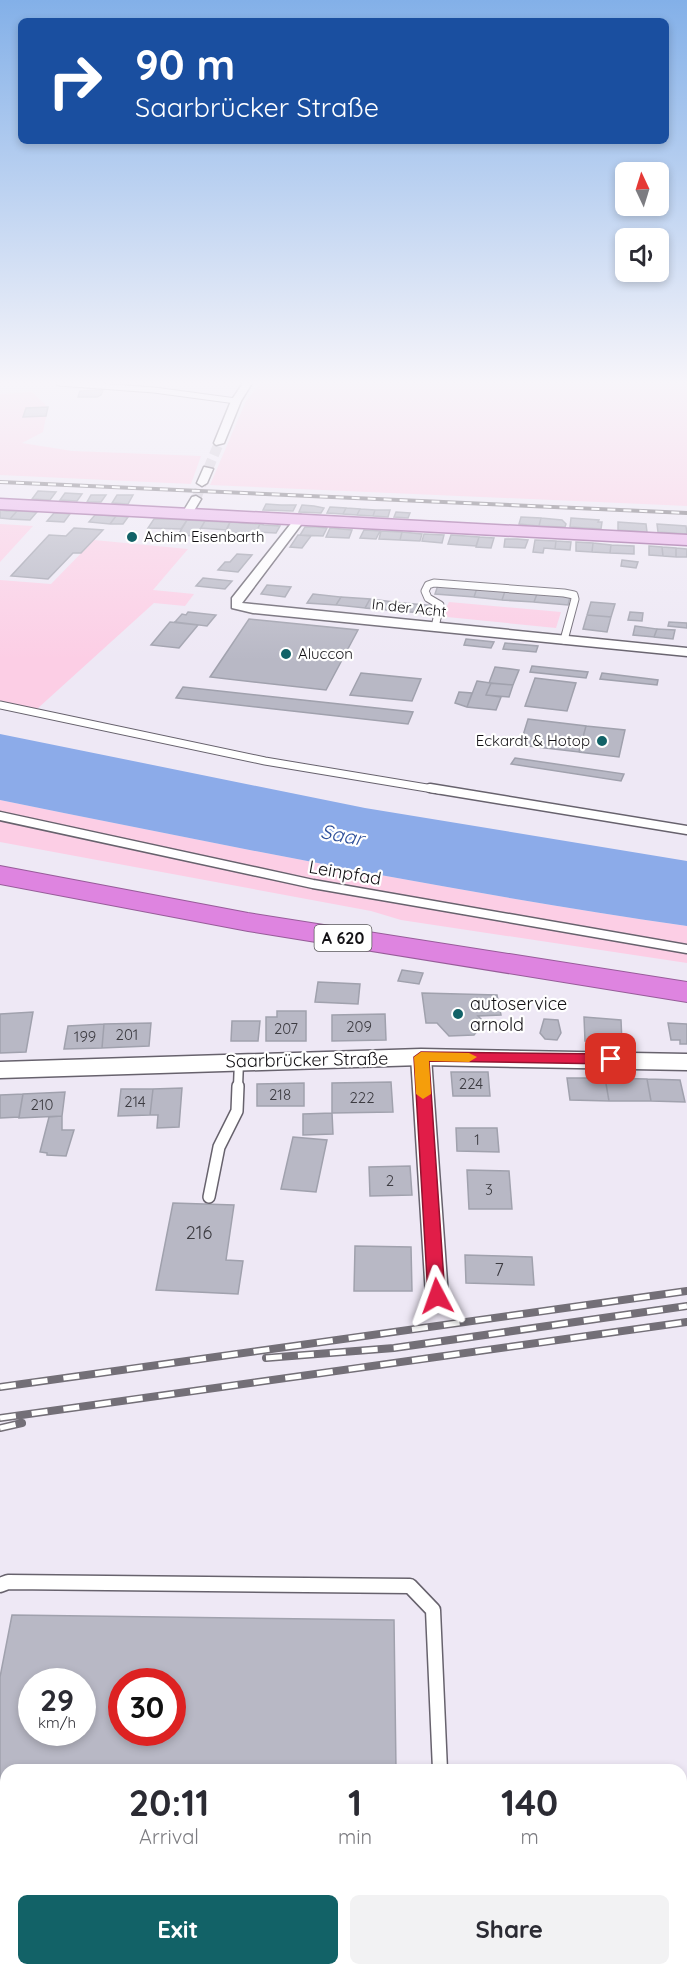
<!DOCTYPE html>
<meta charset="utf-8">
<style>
body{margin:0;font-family:Quicksand,sans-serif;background:#f2f2f3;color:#2b2b33;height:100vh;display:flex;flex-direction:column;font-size:22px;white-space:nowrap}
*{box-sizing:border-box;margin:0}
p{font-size:20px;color:#7c7c81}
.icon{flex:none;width:33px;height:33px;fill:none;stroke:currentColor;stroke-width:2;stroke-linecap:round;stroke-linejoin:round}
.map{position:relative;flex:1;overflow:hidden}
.details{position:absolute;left:0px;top:1764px;width:687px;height:212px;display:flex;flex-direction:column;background:#fff;border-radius:18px 18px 0 0;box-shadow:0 3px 9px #0003}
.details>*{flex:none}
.banner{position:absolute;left:18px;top:18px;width:651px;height:126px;border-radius:9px;box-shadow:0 3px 9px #0003;background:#1a4fa0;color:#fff;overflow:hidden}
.needle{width:39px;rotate:356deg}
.tools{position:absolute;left:615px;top:162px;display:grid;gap:12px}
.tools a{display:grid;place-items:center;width:54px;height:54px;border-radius:9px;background:#fff;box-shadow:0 3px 9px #0003;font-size:30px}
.speed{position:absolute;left:18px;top:1668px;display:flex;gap:12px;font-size:30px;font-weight:700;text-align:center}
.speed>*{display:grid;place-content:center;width:78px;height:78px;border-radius:50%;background:#fff;box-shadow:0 3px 9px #0003;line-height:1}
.speed small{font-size:15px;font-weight:400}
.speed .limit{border:9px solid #d22;background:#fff;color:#111}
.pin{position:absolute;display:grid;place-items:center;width:51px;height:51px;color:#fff;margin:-26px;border-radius:12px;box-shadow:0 3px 9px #0006}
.me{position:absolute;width:66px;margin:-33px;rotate:356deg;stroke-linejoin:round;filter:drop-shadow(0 0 4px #0008)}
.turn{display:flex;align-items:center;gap:21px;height:126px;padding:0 18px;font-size:27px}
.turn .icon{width:78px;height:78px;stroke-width:2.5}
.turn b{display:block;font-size:42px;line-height:51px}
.eta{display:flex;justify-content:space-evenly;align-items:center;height:102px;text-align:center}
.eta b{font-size:36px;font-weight:700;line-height:42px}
.primary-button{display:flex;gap:12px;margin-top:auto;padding:12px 18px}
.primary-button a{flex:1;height:69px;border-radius:9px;background:#126267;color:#fff;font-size:24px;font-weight:700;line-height:69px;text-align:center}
.primary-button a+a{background:#f2f2f3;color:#2b2b33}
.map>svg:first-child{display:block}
.green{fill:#fccee5}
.water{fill:#8cabe9}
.building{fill:#b8b8c5;stroke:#a0a1ad;stroke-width:1.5;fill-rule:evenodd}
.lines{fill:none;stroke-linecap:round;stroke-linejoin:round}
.street-tunnel{stroke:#cdc8d3;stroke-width:10;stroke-dasharray:10 5;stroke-linecap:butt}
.lane-far4-casing{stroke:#67626d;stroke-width:7}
.lane-far3-casing{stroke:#67626d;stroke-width:9}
.lane-far2-casing{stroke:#67626d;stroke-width:11}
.lane-far1-casing{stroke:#67626d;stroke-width:14}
.lane-casing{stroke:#67626d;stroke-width:17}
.street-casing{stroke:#67626d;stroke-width:3}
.secondary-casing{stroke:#67626d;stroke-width:3}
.primary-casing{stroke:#975c99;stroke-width:3}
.highway-casing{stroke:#975c99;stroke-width:2}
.lane-far4{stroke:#fff;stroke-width:5}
.lane-far3{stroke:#fff;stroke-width:7}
.lane-far2{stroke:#fff;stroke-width:8}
.lane-far1{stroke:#fff;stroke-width:11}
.lane{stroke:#fff;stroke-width:14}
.street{fill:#fff;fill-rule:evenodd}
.secondary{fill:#fff;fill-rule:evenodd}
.primary{fill:#ebb5ec;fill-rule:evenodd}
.highway{fill:#de84e0;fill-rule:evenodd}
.rail-far1-casing{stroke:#736f77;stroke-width:4}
.rail-casing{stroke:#736f77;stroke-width:8}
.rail-far1{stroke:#fff;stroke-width:2;stroke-dasharray:8;stroke-linecap:butt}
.rail{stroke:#fff;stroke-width:5;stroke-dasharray:16;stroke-linecap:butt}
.route{fill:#e11d48;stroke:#92132f;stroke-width:1.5}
.slow{fill:#f59e0b}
.poi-dot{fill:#126267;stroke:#fff;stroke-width:2}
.labels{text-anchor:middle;stroke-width:4.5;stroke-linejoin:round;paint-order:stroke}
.far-poi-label{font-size:15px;fill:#131115;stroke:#fff;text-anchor:start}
.far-street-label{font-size:15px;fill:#131115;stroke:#fff}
.number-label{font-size:15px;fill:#3c3b41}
.shield{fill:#fff;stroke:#5a585b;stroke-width:1.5}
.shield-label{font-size:16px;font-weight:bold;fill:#131115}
.street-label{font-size:18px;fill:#131115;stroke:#fff}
.poi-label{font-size:18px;fill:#131115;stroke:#fff;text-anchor:start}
.near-number-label{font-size:18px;fill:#3c3b41}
.water-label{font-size:20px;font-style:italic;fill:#2e4f99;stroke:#fff}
</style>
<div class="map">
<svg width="687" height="1975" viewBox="0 0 687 1975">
<rect width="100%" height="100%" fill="#eee8f5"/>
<path class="green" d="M260 383H687V506L210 485 246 401Z
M32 392 48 407 43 432 22 443 72 451 201 456 191 484 0 475V394Z
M0 524 33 526 0 562Z
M94 540 188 549 153 590 194 594 185 606 154 603 37 709 0 702V580L51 584Z
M449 602 561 612 556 628 447 617 443 614Z
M0 800C228 846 457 893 687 926V963L401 920 371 911 0 842Z"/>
<path class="water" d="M0 734 365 808 687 861V926C457 893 228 846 0 800Z"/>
<path class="building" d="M103 390 101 395 97 397H78L80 391Z
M48 407 46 416 23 417 26 408Z
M38 491 56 492 50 500 32 499Z
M65 493 82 494 77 501 60 500Z
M91 495H106L101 502H87Z
M117 495H133L128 504 112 503Z
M266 504 281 505H296L293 511 263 510Z
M302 505 314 506 324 508 321 513 299 512Z
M330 507 346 508 343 514 327 513Z
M346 508 360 509 357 515 343 514Z
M360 509 375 510 373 516 357 515Z
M0 510 7 511H17L10 519 0 518Z
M375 510H390L388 517 373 516Z
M17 511H20L37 512 30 520 10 519Z
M396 512 410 513 408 518 394 517Z
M54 513H59L70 514 64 522 47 521Z
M95 515H99L116 516 110 524 89 522Z
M116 516H118L128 517 123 524H110Z
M521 517 541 518 539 526 519 524Z
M541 518 562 520 566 524 565 527 539 526Z
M571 518 599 520 598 522H602L601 529 570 527Z
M154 519H169L187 520 181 529 148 528Z
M187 520 205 521 196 536 178 535Z
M205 521 223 522H230L227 530 201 528Z
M230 522 242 523 260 524 255 534 225 532Z
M618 522 646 524 647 532 618 530Z
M260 524 264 525 280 526 276 533 256 532Z
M657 524 686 526 687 534 658 532Z
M305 527H316L327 528 323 536 300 535Z
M74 528 103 530 81 553H73L48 579 11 576 49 535 66 536Z
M330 528 352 530 349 538 326 537Z
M364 530 380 531 376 539 360 538Z
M381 531 402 532 400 540 379 539Z
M402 532 422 534 420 541 400 540Z
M424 534 444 535 442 543 422 541Z
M298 535 311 536 302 548 290 547Z
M451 535 479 537 476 546 448 544Z
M479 537 494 538 491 548 476 547Z
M505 539H517L528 540 525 548 504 547Z
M535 540 556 541 555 549 544 548 543 553 533 552Z
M556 541 571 542 570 550 555 549Z
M576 542 593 543 592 552 576 551Z
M593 543 611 545 610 553 592 552Z
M611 545 634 546V554L610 553Z
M649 546 662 547 663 556 649 555Z
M662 547 676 548V557L663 556Z
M676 548 687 549V557H676Z
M237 554 252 555 238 572 218 570 225 562H230Z
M622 560 638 562 636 568 621 566Z
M203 578 232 581 225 589 196 586Z
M267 585 291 587 285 597 261 594Z
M438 585 477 588 474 597 435 594Z
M477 588 505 591 502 600 474 597Z
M505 591 537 594 534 602 502 600Z
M313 594 341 597 336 605 307 603Z
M537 594 570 597 568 605 534 602Z
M341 597 370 599 365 608 336 605Z
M370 599 403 603 399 611 365 608Z
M591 602 615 604 611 617 587 615Z
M403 603 437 606 433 614 399 611Z
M188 612 216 615 207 626 175 622 182 614 186 615Z
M630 612 643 613 642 621 628 620Z
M587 615 611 617 607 632 583 629Z
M249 619 358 630 326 690 210 677Z
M170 622 198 625 179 648 151 645Z
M669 622 687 623V628L668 626Z
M635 626 657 629 654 637 633 635Z
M657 629 675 630 673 639 654 637Z
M466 639 494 642 491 648 464 645Z
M505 643 538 646 536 652 503 649Z
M532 666 588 672 586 678 530 672Z
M495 667 519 670 513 685 489 683Z
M361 673 421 679 412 701 350 695Z
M602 673 658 680 657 685 600 679Z
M535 678 576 683 567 711 525 706Z
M477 681 491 683 486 695 501 697 496 710 467 707Z
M491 683 513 685 509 697 486 695Z
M183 687 413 712 408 724 176 698Z
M459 692 472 693 467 707 455 703Z
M528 719 586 726 579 752 520 745Z
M586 726 625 730 619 757 579 752Z
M515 758 624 774 621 781 511 764Z
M402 970 423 973 419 984 398 981Z
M318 982 360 984 358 1004 315 1002Z
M422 993 497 995 501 1015 478 1016 484 1022 474 1035 449 1036 437 1023H426Z
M277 1011H306V1041H266V1017H277Z
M33 1012 26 1052 0 1053V1014Z
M385 1014 386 1040 332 1041V1015Z
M584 1017 621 1020 622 1043 585 1041Z
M544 1019 558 1020 561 1033 557 1040 545 1039 540 1033Z
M232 1021H260L258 1041H231Z
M151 1023 149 1046 102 1048 104 1024Z
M668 1023 687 1024V1044H680V1040H671Z
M104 1024 102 1048 64 1049 68 1026Z
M451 1072H488L490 1096H453Z
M567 1078H605L609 1101 570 1100Z
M605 1078 647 1079 651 1101H609Z
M647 1079 680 1080 685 1102 651 1101Z
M391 1082 393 1112 332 1113V1083Z
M304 1083V1106H257V1084Z
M182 1088 179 1127 157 1128 158 1115H150L153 1089Z
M121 1089H153L150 1115 118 1116Z
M65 1092 62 1116 19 1118 23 1094Z
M23 1094 19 1117 0 1118V1095Z
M332 1113 333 1134 303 1135V1114Z
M62 1116V1130H74L66 1156 47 1155V1153L40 1152 49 1117Z
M456 1128H497L499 1152 457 1151Z
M293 1137 327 1140 316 1192 281 1189Z
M410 1166 412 1195 370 1196 369 1167Z
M467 1170 509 1171 512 1209H469Z
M173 1203 234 1205 226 1260 243 1261 238 1294 156 1290Z
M355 1246 411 1247 412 1291H354Z
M465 1255 532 1257 534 1285 466 1283Z
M12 1615 394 1620 396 1770H6V1970H398V1975H0V1677ZM32 1682H82V1732H32ZM122 1682H172V1732H122Z"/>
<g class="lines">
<path class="street-tunnel" d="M208 469 219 443
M196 499 202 483"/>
<defs>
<path id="lane-far4" d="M59 383 154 390 236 401"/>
<path id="lane-far3" d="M435 627 440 605 428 598 425 591 428 585 434 583 564 593 574 595 575 599 564 640
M0 705 265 761 439 790"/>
<path id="lane-far2" d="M430 788 687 830
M0 816 313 884 687 949
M238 1087 239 1061"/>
<path id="lane-far1" d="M209 1197 219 1147 237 1111 238 1086"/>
<path id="lane" d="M0 1585 8 1582 410 1586 433 1610 440 1770
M681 1855H687
M450 1970V1975"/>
<path id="street" d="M243 383H252L241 401 224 443 216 445 214 443 231 401Z
M204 467 213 469 207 483 202 486 197 483Z
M196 496 201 499 192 514 188 515 184 514 183 512 192 497Z
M301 515 306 518 242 603 687 648V656L253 613 232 608V598L297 516Z
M421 1051 428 1053 431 1057 448 1296 445 1302 437 1305 429 1302 426 1296 411 1057 414 1053Z"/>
<path id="secondary" d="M421 1049 687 1054V1070L421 1065 0 1078V1062Z"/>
<path id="primary" d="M0 499 687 535V545L0 509Z"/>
<path id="highway" d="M0 866 248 913 687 982V1002L248 931 0 884Z"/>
</defs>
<use href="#lane-far4" class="lane-far4-casing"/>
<use href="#lane-far3" class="lane-far3-casing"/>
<use href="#lane-far2" class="lane-far2-casing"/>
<use href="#lane-far1" class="lane-far1-casing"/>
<use href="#lane" class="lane-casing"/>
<use href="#street" class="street-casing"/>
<use href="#secondary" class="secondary-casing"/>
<use href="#primary" class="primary-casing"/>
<use href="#highway" class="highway-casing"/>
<use href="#lane-far4" class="lane-far4"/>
<use href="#lane-far3" class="lane-far3"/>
<use href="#lane-far2" class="lane-far2"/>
<use href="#lane-far1" class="lane-far1"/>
<use href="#lane" class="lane"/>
<use href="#street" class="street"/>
<use href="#secondary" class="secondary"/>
<use href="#primary" class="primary"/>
<use href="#highway" class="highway"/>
<defs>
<path id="rail-far1" d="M0 482 687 513"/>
<path id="rail" d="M266 1358 394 1348 687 1306
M0 1387 687 1291
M0 1418 687 1322
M0 1428 22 1423"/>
</defs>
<use href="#rail-far1" class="rail-far1-casing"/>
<use href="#rail" class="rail-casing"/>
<use href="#rail-far1" class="rail-far1"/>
<use href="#rail" class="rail"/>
</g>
<linearGradient id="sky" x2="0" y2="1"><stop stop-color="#83b0e8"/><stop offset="0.58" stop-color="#f7f5fa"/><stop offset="1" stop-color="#f7f5fa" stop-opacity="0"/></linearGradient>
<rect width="687" height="660" fill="url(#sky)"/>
<path class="route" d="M421 1052 611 1054 618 1059 611 1064 429 1061 445 1296 443 1301 437 1303 431 1301 428 1296 414 1057Z"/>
<path class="slow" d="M421 1052 469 1053 477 1057 469 1062 429 1061 431 1094 423 1099 416 1094 414 1057Z"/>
<g class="poi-dot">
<circle cx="132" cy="537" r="6"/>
<circle cx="286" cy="654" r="6"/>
<circle cx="602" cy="741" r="6"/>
<circle cx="458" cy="1014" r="6"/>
</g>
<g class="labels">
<g class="far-poi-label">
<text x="144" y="542">Achim Eisenbarth</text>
<text x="298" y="659">Aluccon</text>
<text x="590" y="746" text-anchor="end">Eckardt &amp; Hotop</text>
</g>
<g class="far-street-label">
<text transform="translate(409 608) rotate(6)" y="5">In der Acht</text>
</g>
<g class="number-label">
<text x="359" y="1032">209</text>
<text x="286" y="1034">207</text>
<text x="127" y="1040">201</text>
<text x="85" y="1042">199</text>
<text x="471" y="1089">224</text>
<text x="280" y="1100">218</text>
<text x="362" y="1103">222</text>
<text x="135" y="1107">214</text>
<text x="42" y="1110">210</text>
<text x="477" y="1145">1</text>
<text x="390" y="1186">2</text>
<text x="489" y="1195">3</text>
</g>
<rect class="shield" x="314.5" y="925" width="57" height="26" rx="4.5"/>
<g class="shield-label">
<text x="343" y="944">A 620</text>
</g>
<g class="street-label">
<text transform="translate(345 873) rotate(10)" y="6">Leinpfad</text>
<text transform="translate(307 1060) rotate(-1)" y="6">Saarbrücker Straße</text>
</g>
<g class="poi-label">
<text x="470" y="1010">autoservice<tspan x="470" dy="21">arnold</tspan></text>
</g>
<g class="near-number-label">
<text x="199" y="1239">216</text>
<text x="499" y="1276">7</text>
</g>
<g class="water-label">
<text transform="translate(342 835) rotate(11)" y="7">Saar</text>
</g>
</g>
</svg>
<div class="tools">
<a><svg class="needle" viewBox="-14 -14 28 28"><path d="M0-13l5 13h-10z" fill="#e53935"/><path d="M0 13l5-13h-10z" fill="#7c7c81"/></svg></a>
<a><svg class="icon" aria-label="sound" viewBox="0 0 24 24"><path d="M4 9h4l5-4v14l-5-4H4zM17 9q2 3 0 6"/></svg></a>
</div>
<div class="speed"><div>29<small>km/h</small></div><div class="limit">30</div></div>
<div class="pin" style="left:611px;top:1059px;background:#d93025"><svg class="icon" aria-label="arrive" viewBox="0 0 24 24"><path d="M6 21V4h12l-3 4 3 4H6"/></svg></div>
<svg class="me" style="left:437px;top:1296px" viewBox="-20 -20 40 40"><path d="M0-17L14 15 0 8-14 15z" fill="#e11d48" stroke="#fff" stroke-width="4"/></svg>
<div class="banner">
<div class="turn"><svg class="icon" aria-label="right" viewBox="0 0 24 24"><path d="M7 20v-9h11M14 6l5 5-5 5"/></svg><div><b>90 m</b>Saarbrücker Straße</div></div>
</div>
<section class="details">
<div class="eta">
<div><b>20:11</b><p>Arrival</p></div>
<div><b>1</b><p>min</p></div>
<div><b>140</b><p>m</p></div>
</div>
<div class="primary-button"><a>Exit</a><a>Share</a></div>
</section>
</div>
